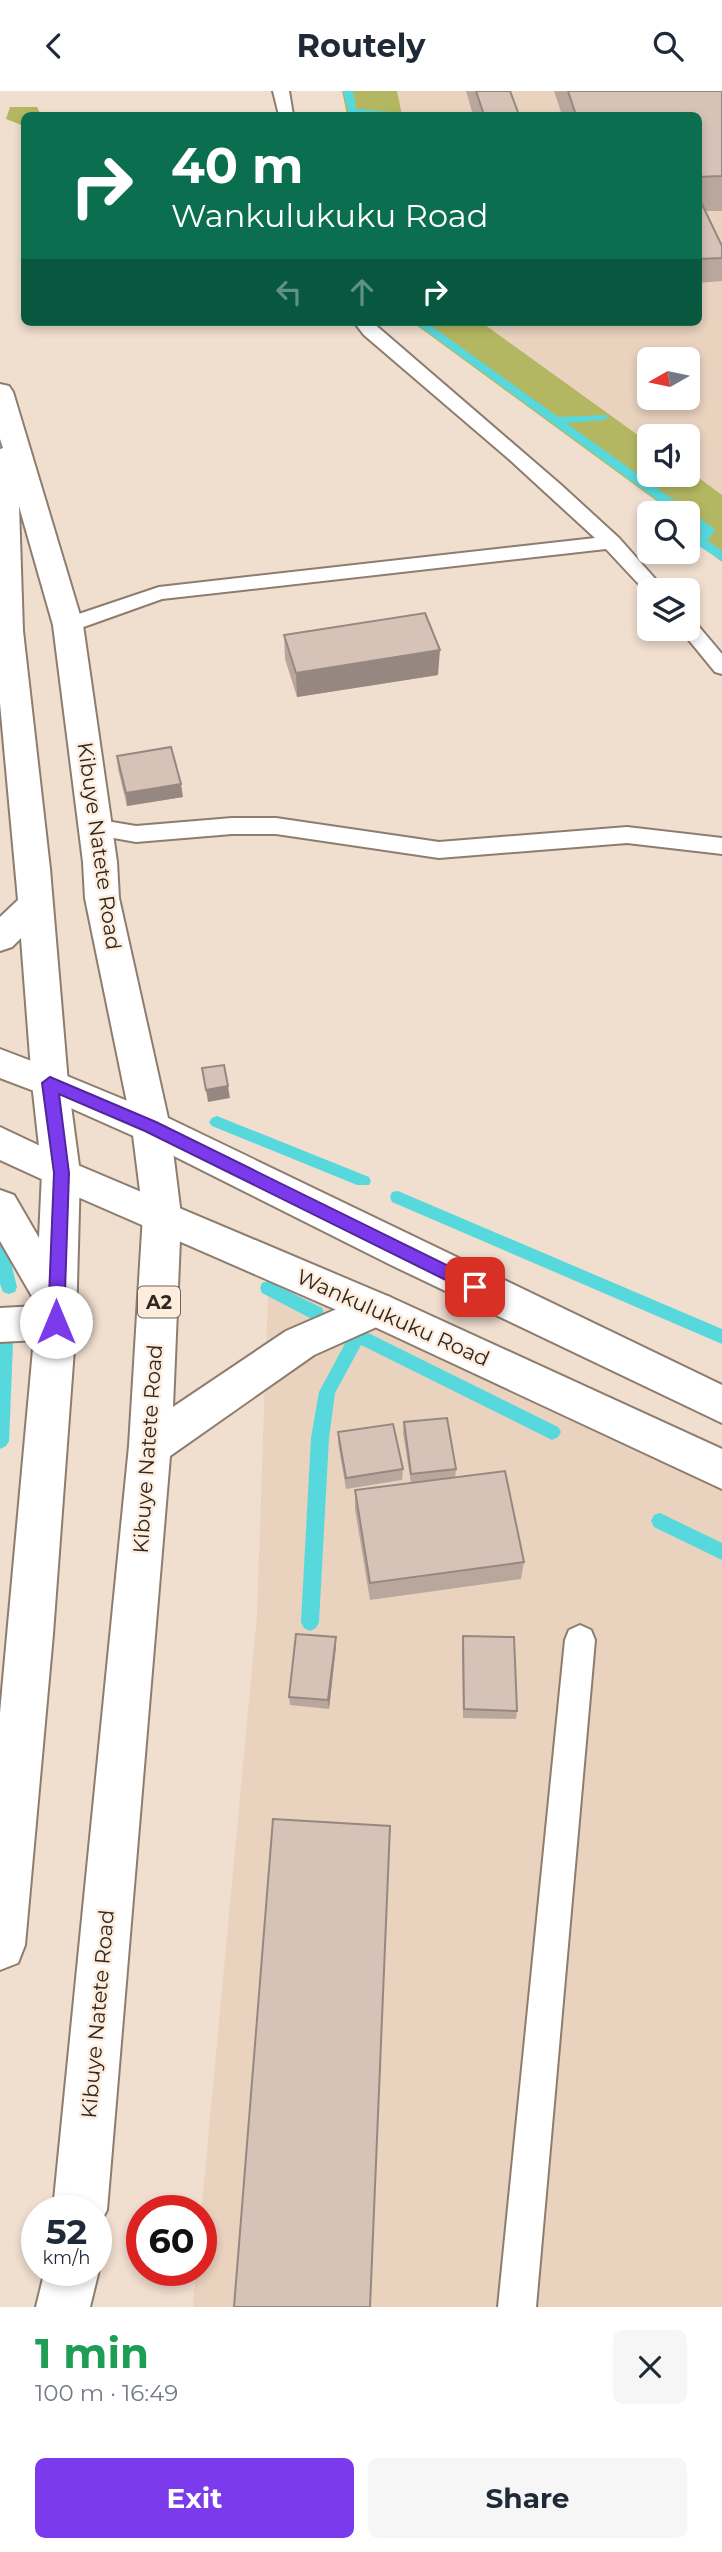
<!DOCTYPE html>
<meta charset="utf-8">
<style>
body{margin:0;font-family:Montserrat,sans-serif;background:#f6f6f7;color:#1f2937;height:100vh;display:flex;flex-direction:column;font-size:26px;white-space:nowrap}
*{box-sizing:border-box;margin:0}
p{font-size:23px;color:#747a83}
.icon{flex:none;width:38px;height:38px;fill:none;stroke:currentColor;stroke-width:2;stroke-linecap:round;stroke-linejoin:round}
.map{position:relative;height:2216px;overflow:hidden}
.panel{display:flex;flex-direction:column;background:#fff;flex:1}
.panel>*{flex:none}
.top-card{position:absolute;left:21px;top:21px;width:681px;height:214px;border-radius:10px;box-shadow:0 4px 10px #0003;background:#0b6e4f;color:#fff;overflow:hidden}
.needle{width:46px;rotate:261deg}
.tools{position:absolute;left:637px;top:256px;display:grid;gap:14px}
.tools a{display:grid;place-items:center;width:63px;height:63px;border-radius:10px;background:#fff;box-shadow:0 4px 10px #0003;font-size:35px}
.speed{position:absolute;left:21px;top:2104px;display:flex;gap:14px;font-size:35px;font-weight:700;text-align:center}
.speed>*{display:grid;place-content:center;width:91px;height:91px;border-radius:50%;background:#fff;box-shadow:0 4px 10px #0003;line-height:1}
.speed small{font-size:18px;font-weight:400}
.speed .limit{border:10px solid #d22;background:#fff;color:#111}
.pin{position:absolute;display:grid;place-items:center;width:60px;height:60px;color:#fff;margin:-30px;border-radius:14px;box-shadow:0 4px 10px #0006}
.me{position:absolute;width:77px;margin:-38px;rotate:0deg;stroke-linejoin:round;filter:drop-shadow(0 0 5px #0008)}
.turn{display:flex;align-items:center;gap:24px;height:147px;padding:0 35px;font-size:32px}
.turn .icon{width:91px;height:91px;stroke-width:2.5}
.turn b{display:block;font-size:49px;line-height:60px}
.lanes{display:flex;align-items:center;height:66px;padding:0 35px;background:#0003;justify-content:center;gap:35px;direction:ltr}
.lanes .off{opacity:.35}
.round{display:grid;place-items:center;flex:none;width:74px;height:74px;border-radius:10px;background:#f6f6f7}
.headline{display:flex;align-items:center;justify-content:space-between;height:119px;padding:0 35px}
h1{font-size:42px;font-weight:700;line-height:52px;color:#1e9e55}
.cta{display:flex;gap:14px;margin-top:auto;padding:14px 35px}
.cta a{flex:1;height:80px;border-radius:10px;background:#7c3aed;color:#fff;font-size:28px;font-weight:700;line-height:80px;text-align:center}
.cta a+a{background:#f6f6f7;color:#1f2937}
header{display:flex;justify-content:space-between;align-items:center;height:91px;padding:0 35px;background:#fff;font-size:32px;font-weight:700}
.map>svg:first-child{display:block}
.built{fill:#e9d2be;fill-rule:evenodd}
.green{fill:#b4b761}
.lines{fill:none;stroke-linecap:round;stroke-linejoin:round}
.stream{fill:#57d8dd;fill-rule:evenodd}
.service-casing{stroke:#8d7d6f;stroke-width:4}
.minor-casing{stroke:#8d7d6f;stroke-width:4}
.tertiary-casing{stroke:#8d7d6f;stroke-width:4}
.secondary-casing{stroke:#8d7d6f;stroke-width:4}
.primary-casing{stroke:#8d7d6f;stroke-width:4}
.service{fill:#fff;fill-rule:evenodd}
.minor{fill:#fff;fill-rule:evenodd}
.tertiary{fill:#fff;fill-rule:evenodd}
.secondary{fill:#fff;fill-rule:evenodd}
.primary{fill:#fff;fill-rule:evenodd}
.wall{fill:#b9a79d}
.shaded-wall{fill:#968880}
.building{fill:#d7c2b7;stroke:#968880;stroke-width:2}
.route{fill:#7c3aed;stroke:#51269a;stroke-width:2}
.labels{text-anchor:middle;stroke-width:5;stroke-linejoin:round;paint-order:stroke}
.shield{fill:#feecdc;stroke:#6d635a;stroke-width:2}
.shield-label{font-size:19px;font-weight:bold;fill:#2f2822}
.street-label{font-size:21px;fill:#2f2822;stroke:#feecdc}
</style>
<header><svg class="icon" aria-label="back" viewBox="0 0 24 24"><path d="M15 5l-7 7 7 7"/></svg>Routely<svg class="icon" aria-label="search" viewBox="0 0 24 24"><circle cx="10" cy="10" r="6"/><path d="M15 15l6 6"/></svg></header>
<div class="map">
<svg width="722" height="2216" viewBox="0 0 722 2216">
<rect width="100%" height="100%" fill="#f0decf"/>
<path class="built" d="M397 0H722V404L688 379V345H649V352L481 231H698V24H402ZM649 268H688V306H649Z
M269 1175 722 1388V2216H193L196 2179H201V2124L257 1524Z"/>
<path class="green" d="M342 0H397L402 24H347Z
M10 16H37L41 24H24V110L21 34 6 28Z
M412 231H481L649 352V383H688V379L722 404V471L693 449 699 441 688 432V422H673Z"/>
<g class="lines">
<path class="stream" d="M343 0H353L356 18 391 21 396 24H349Z
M414 231H426L558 326 607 324V328L603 329 566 332 713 437 715 440 707 449 722 460V470L696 453 694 450 702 441 688 430V422H675Z
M217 1025 369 1086 371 1090 369 1094H357L212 1035 209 1031 212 1027Z
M398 1100 722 1238V1253L392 1111 390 1106 392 1101Z
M0 1153 6 1155 8 1160 17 1196 15 1201 9 1203 3 1201 0 1193Z
M268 1190 322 1217 324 1222 322 1227 316 1229 310 1227 262 1202 260 1197 262 1192Z
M348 1232 558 1336 561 1341 558 1346 552 1349 546 1346 361 1254 335 1302 329 1347 319 1531 316 1537 310 1540 304 1537 301 1531 311 1347 319 1301 348 1247 340 1239 342 1234Z
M5 1246 11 1248 13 1253 9 1350 6 1355 0 1358V1248Z
M660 1422 722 1452V1469L654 1436 651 1430 654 1424Z"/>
<defs>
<path id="service" d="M273 0H289L293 24H279Z
M354 231H372L560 393 619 447 665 499H649L648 503 606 458 162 508 75 539H61L58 534 61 529 159 496 595 447 510 369 364 244Z
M688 530 695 531 722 563V583L715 581 679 537H688Z
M232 727H276L439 751 627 736 722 747V763L627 752 439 767 276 743H232L136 751 86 742 83 736 86 730 94 728 136 735Z
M580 1534 591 1539 595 1549 536 2216H498L565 1549 569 1539Z"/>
<path id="minor" d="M56 1214 70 1219 76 1231 70 1243 56 1248 0 1251V1217Z"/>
<path id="tertiary" d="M0 958 63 982 68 992 63 1002 50 1006 0 987Z
M0 1036 74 1071 80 1082 74 1093 61 1097 0 1069Z"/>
<path id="secondary" d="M50 978 164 1025 722 1294V1332L391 1174 138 1047 37 1002 32 992 37 982Z
M61 1067 390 1206 722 1358V1398L362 1230 48 1093 42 1082 48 1071Z"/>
<path id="primary" d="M0 293 9 295 13 301 83 534 117 771 119 807 170 1036 181 1124 173 1316 286 1240 376 1201 390 1206 396 1218 390 1230 314 1264 170 1365 107 2119 96 2139V2119H53L129 1355 143 1124 132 1036 85 807 83 771 53 534 19 415 23 540 50 778 68 992 80 1082 76 1231 53 1543 25 1854 18 1872 0 1879V1622L37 1214 0 1150V1099L14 1104 39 1147 42 1082 32 992 21 847 12 856 0 860V826L18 809 0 612V358L3 357 0 348Z
M96 2172 99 2179 90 2216H36L45 2179H96Z"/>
</defs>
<use href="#service" class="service-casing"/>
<use href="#minor" class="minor-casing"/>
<use href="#tertiary" class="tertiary-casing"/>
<use href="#secondary" class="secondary-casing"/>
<use href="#primary" class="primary-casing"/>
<use href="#service" class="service"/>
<use href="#minor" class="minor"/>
<use href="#tertiary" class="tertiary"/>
<use href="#secondary" class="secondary"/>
<use href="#primary" class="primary"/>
</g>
<path class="wall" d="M466 0H510L519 24H473Z
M554 0H722V120H705L722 155V190L698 192V24H562Z
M284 544 438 584 297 606 285 568Z
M117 665 183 706 127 715 118 678Z
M404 1331 456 1378 455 1387 524 1471 521 1488 370 1509 355 1418V1399L411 1392 403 1342Z
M338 1341 403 1378 402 1389 346 1398 338 1352Z
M463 1545 517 1620 516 1628 463 1627 462 1554Z
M336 1546V1555L329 1618 290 1614 289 1606Z"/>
<path class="shaded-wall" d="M440 559 438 584 297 606 296 582Z
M181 693 183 706 127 715 126 702Z
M228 995 230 1007 208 1011 206 999Z
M336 1546V1555L329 1618 328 1609Z"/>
<path class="building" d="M476 0H510L519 24H484Z
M568 0H722V85L698 86V24H576Z
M698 105 722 155V167L698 168Z
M425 522 440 559 296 582 284 544Z
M171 656 181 693 126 702 117 665Z
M224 974 228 995 206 999 202 977Z
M447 1327 456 1378 411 1383 404 1331Z
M393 1333 403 1378 346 1387 338 1341Z
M505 1380 524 1471 370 1492 355 1399Z
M296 1543 336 1546 328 1609 289 1606Z
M463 1545 514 1546 517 1620 464 1618Z
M273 1728 390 1735 370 2216H234Z"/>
<path class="route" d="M50 986 156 1031 481 1191 484 1196 481 1201H470L145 1040 59 1003 69 1082 64 1231 62 1236H50L48 1231 54 1082 42 992Z"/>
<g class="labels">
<rect class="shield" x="138" y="1195.5" width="42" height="31" rx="5"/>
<g class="shield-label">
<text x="159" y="1218">A2</text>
</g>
<g class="street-label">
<text transform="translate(99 755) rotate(82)" y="7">Kibuye Natete Road</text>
<text transform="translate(393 1227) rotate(24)" y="7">Wankulukuku Road</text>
<text transform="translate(148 1358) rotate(-86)" y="7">Kibuye Natete Road</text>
<text transform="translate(98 1923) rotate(-85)" y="7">Kibuye Natete Road</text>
</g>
</g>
</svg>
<div class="tools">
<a><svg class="needle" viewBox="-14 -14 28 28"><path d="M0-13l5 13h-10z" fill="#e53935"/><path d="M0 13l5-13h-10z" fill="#747a83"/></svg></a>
<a><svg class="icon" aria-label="sound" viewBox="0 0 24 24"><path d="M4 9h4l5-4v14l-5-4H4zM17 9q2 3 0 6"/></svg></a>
<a><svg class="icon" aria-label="search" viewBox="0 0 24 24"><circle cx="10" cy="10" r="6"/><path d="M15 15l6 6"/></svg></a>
<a><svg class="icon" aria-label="layers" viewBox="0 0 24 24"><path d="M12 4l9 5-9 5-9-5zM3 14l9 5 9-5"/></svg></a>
</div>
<div class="speed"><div>52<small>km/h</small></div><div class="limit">60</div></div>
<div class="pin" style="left:475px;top:1196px;background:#d93025"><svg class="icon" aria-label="arrive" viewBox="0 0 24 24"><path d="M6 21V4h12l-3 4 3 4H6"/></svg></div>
<svg class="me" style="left:56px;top:1231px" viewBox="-20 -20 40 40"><circle r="19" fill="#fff"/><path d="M0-13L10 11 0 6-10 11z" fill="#7c3aed"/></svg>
<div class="top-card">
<div class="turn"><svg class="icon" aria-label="right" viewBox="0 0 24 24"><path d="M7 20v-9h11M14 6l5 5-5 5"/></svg><div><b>40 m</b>Wankulukuku Road</div></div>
<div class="lanes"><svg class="icon off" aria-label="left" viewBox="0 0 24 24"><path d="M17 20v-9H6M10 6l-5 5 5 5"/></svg><svg class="icon off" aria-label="ahead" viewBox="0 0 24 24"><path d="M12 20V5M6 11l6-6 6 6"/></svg><svg class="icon" aria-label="right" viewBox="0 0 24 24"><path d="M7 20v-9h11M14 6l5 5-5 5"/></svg></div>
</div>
</div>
<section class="panel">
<div class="headline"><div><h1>1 min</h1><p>100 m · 16:49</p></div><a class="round"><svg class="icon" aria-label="close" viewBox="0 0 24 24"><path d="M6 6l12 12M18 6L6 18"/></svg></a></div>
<div class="cta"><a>Exit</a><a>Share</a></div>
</section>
